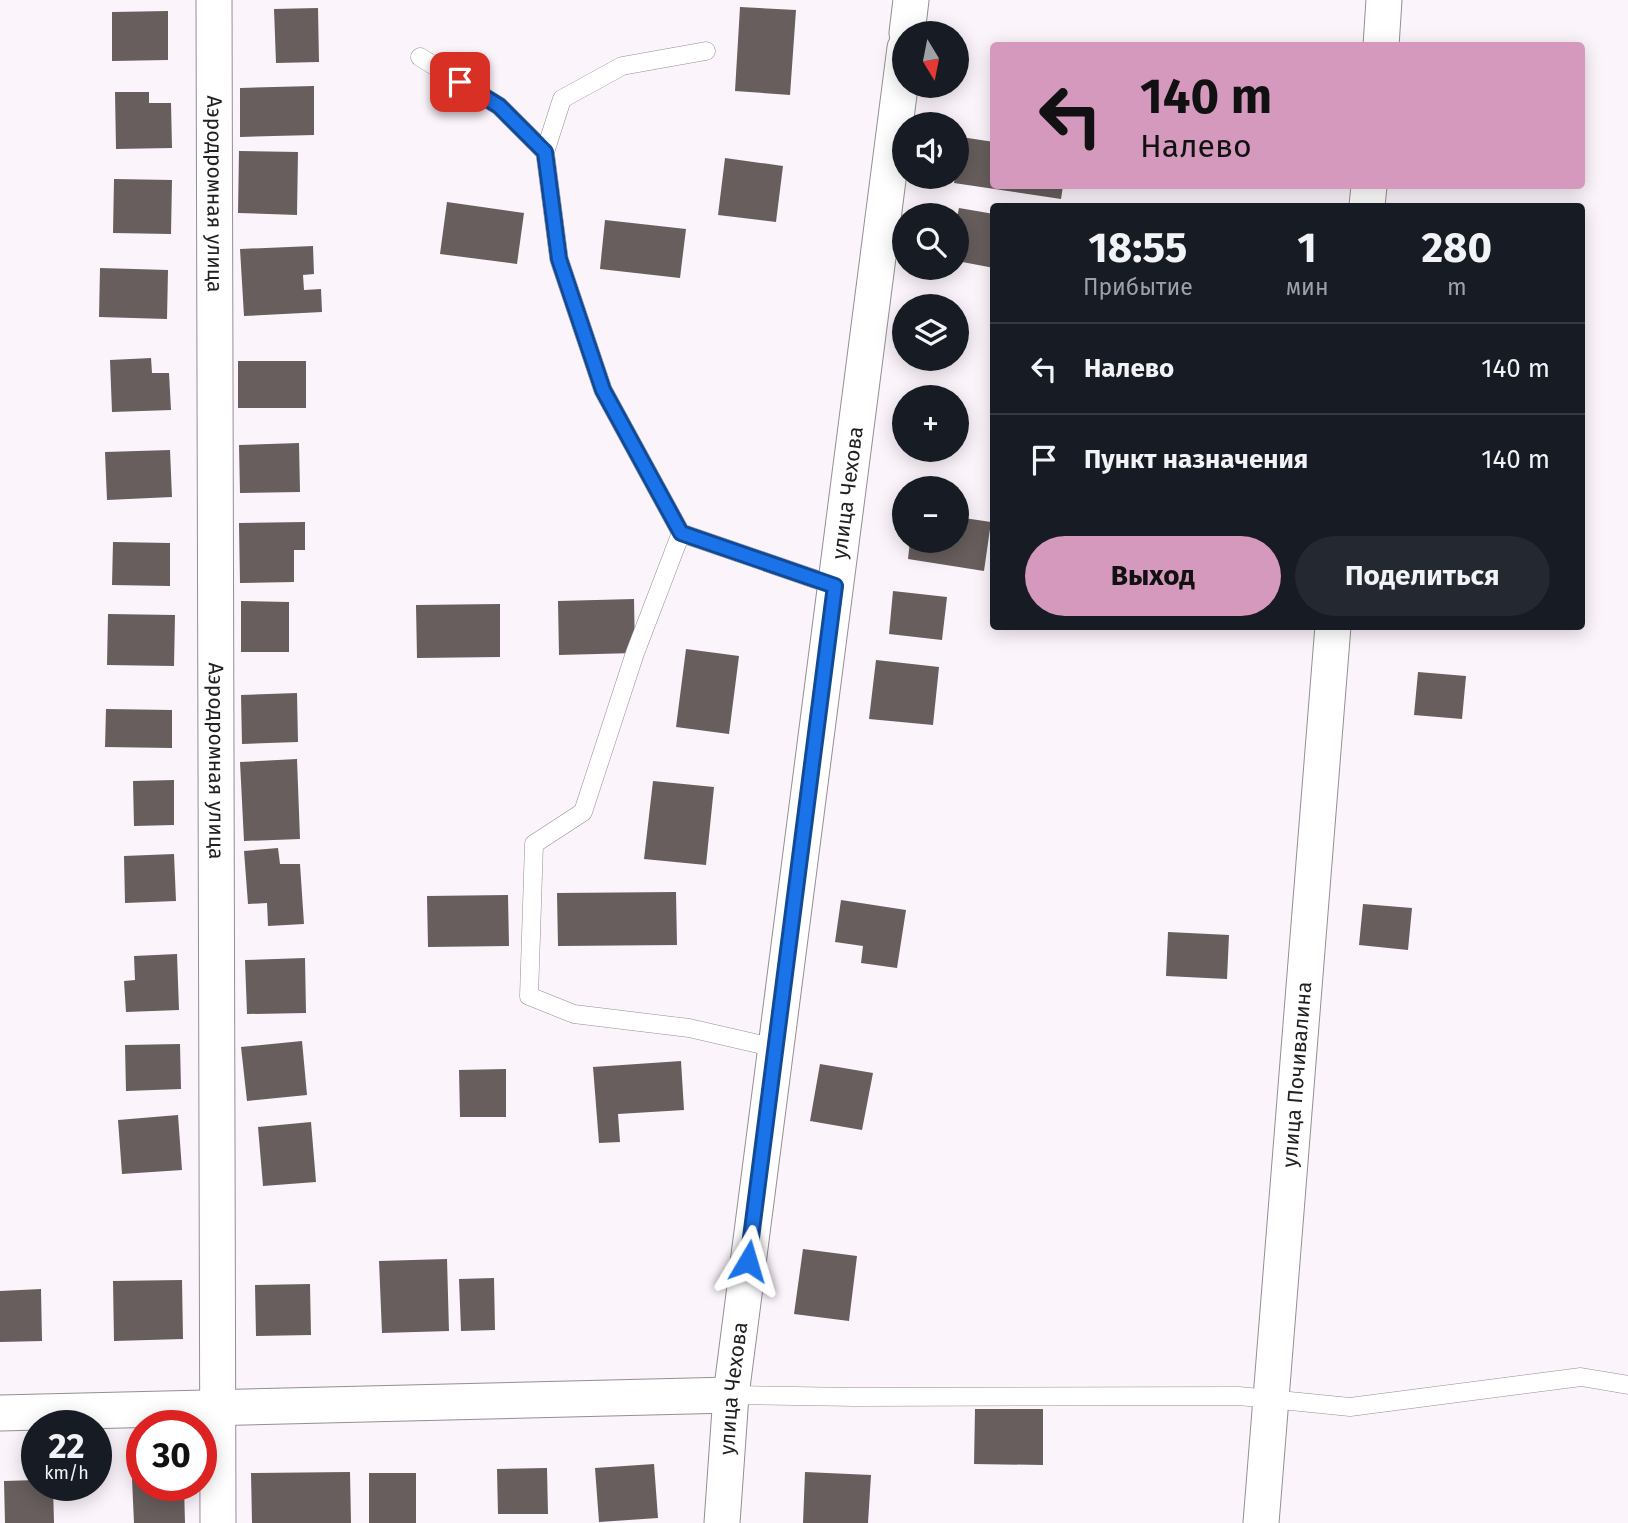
<!DOCTYPE html>
<html lang="ru">
<meta charset="utf-8">
<style>
body{margin:0;font-family:"Fira Sans",sans-serif;background:#242831;color:#f1f3f6;height:100vh;display:flex;flex-direction:column;font-size:26px;white-space:nowrap}
*{box-sizing:border-box;margin:0}
p{font-size:23px;color:#9ea1a6}
.icon{flex:none;width:38px;height:38px;fill:none;stroke:currentColor;stroke-width:2;stroke-linecap:round;stroke-linejoin:round}
.map{position:relative;flex:1;overflow:hidden}
.side{position:absolute;left:990px;top:203px;width:595px;height:427px;display:flex;flex-direction:column;background:#171b24;border-radius:7px;box-shadow:0 4px 18px #0003}
.side>*{flex:none}
.banner{position:absolute;left:990px;top:42px;width:595px;height:147px;border-radius:7px;box-shadow:0 4px 18px #0003;background:#d499bc;color:#111;overflow:hidden}
.needle{width:46px;rotate:170deg}
.buttons{position:absolute;left:892px;top:21px;display:grid;gap:14px}
.buttons a{display:grid;place-items:center;width:77px;height:77px;border-radius:50%;background:#171b24;box-shadow:0 4px 18px #0003;font-size:35px}
.speed{position:absolute;left:21px;top:1410px;display:flex;gap:14px;font-size:35px;font-weight:700;text-align:center}
.speed>*{display:grid;place-content:center;width:91px;height:91px;border-radius:50%;background:#171b24;box-shadow:0 4px 18px #0003;line-height:1}
.speed small{font-size:18px;font-weight:400}
.speed .limit{border:10px solid #d22;background:#fff;color:#111}
.pin{position:absolute;display:grid;place-items:center;width:60px;height:60px;color:#fff;margin:-30px;border-radius:14px;box-shadow:0 4px 10px #0006}
.me{position:absolute;width:77px;margin:-38px;rotate:7deg;stroke-linejoin:round;filter:drop-shadow(0 0 5px #0008)}
.turn{display:flex;align-items:center;gap:24px;height:147px;padding:0 35px;font-size:32px}
.turn .icon{width:91px;height:91px;stroke-width:2.5}
.turn b{display:block;font-size:49px;line-height:60px}
.eta{display:flex;justify-content:space-evenly;align-items:center;height:119px;text-align:center}
.eta b{font-size:42px;font-weight:700;line-height:49px}
.button{display:flex;gap:14px;margin-top:auto;padding:14px 35px}
.button a{flex:1;height:80px;border-radius:42px;background:#d499bc;color:#111;font-size:28px;font-weight:700;line-height:80px;text-align:center}
.button a+a{background:#242831;color:#f1f3f6}
ul{padding:0;list-style:none}
li{display:flex;align-items:center;gap:21px;height:91px;padding:0 35px;border-top:2px solid #363941}
li div{flex:1}
li b{display:block;font-size:26px}
li em{font-style:normal}
.map>svg:first-child{display:block}
.building{fill:#675e5d}
.lines{fill:none;stroke-linecap:round;stroke-linejoin:round}
.service-casing{stroke:#948e94;stroke-width:19}
.minor-casing{stroke:#948e94;stroke-width:37}
.service{stroke:#fff;stroke-width:18}
.minor{stroke:#fff;stroke-width:35}
.route-casing{stroke:#114b97;stroke-width:18}
.route{stroke:#1a73e8;stroke-width:12}
.labels{text-anchor:middle;stroke-width:7;stroke-linejoin:round;paint-order:stroke}
.street-label{font-size:21px;fill:#222022;stroke:#fbf4fb}
</style>
<div class="map">
<svg width="1628" height="1523" viewBox="0 0 1628 1523">
<rect width="100%" height="100%" fill="#fbf4fb"/>
<path class="building" d="M740 7 796 10 790 95 735 91Z
M318 8 319 62 276 63 274 9Z
M168 11V60L112 61V12Z
M314 86V135L240 137V88Z
M115 92H149V103H171L172 148 116 149Z
M961 137 994 142V186H1063L1061 199 954 183 955 177H957V165Z
M239 151 298 152 297 215 238 213Z
M725 158 783 166 776 222 718 215Z
M114 179 172 180 171 234 113 233Z
M447 202 524 213 517 264 440 254Z
M959 208 994 214V268L957 261V217Z
M605 220 686 229 680 278 600 269Z
M313 246 314 274 303 275 304 290 321 289 322 312 244 316 240 249Z
M100 268 168 270 167 319 99 317Z
M151 358 152 373H169L171 410 112 412 110 360Z
M238 361H306V408H238Z
M299 443 300 492 240 493 239 445Z
M170 450 172 497 107 500 105 452Z
M957 517 991 522 984 571 908 559 910 541H957Z
M305 522V550H294V582L240 583 239 523Z
M113 542 170 543V586L112 585Z
M893 591 947 597 942 640 889 634Z
M634 599 635 653 559 655 558 601Z
M241 601 289 602V652H241Z
M500 604V657L417 658 416 605Z
M108 614 175 615 174 666 107 665Z
M686 649 739 656 729 734 676 727Z
M876 660 939 667 933 725 869 719Z
M1418 672 1466 676 1462 719 1414 715Z
M297 693 298 742 242 744 241 695Z
M106 709 172 710V748L105 747Z
M297 759 300 839 244 841 240 762Z
M174 780V825L134 826 133 781Z
M653 781 714 787 706 865 644 859Z
M278 848 280 864H300L304 924 268 926 267 903 248 904 244 851Z
M174 854 176 901 125 903 124 856Z
M676 892 677 945 558 946 557 893Z
M508 895 509 946 428 947 427 896Z
M841 900 906 910 897 968 861 963 863 946 835 942Z
M1363 904 1412 908 1408 950 1359 945Z
M1168 932 1229 935 1227 979 1166 976Z
M177 954 179 1010 126 1012 124 981 135 980 134 956Z
M305 958 306 1013 247 1014 245 960Z
M302 1041 307 1095 247 1101 241 1047Z
M180 1044 181 1089 126 1091 125 1045Z
M681 1061 684 1110 618 1114 620 1142 599 1143 593 1067Z
M820 1064 873 1073 862 1130 810 1121Z
M506 1069V1117H460L459 1070Z
M178 1115 182 1170 122 1174 118 1120Z
M311 1122 316 1182 263 1186 258 1127Z
M803 1249 857 1256 849 1321 794 1314Z
M447 1259 449 1331 382 1333 379 1261Z
M494 1278 495 1330 461 1331 459 1279Z
M182 1280 183 1339 114 1341 113 1281Z
M310 1284 311 1335 256 1336 255 1285Z
M41 1289 42 1341 0 1342V1291Z
M975 1409H1043V1465L974 1464Z
M654 1464 658 1518 599 1522 595 1468Z
M547 1468 548 1514H498L497 1469Z
M350 1472 351 1523H252L251 1473Z
M805 1472 871 1475 868 1523H803Z
M369 1473H416V1523H369Z
M132 1479H142V1486H184L185 1523H134Z
M37 1480V1486H53L54 1523H5L4 1481Z"/>
<g class="lines">
<defs>
<path id="service" d="M420 57 499 106 545 152
M681 533 603 390 559 259 545 152 562 99 622 66 706 51
M776 1048 689 1028 574 1014 529 996 534 844 583 812 635 653 681 533 835 586
M731 1395 856 1397 1239 1396 1350 1407 1581 1377 1628 1385"/>
<g id="minor">
<path id="s1" d="M214 0 218 1523"/>
<path d="M907 33 911 0"/>
<path d="M1381 46 1384 0"/>
<path d="M1367 206 1369 186"/>
<path d="M0 1413 731 1395"/>
<path id="s2" d="M722 1523 731 1395 905 48"/>
<path id="s3" d="M1261 1523 1333 626"/>
</g>
</defs>
<use href="#service" class="service-casing"/>
<use href="#minor" class="minor-casing"/>
<use href="#service" class="service"/>
<use href="#minor" class="minor"/>
</g>
<g class="lines">
<defs>
<path id="route" d="M460 82 499 106 545 152 559 259 603 390 681 533 835 586 748 1261"/>
</defs>
<use href="#route" class="route-casing"/>
<use href="#route" class="route"/>
</g>
<g class="labels">
<g class="street-label">
<text dy="7" stroke="none"><textPath href="#s1" startOffset="194">Аэродромная улица</textPath></text>
<text dy="7" stroke="none"><textPath href="#s2" startOffset="1038">улица Чехова</textPath></text>
<text dy="7" stroke="none"><textPath href="#s1" startOffset="761">Аэродромная улица</textPath></text>
<text dy="7" stroke="none"><textPath href="#s3" startOffset="450">улица Почивалина</textPath></text>
<text dy="7" stroke="none"><textPath href="#s2" startOffset="135">улица Чехова</textPath></text>
</g>
</g>
</svg>
<div class="buttons">
<a><svg class="needle" viewBox="-14 -14 28 28"><path d="M0-13l5 13h-10z" fill="#e53935"/><path d="M0 13l5-13h-10z" fill="#9ea1a6"/></svg></a>
<a><svg class="icon" aria-label="sound" viewBox="0 0 24 24"><path d="M4 9h4l5-4v14l-5-4H4zM17 9q2 3 0 6"/></svg></a>
<a><svg class="icon" aria-label="search" viewBox="0 0 24 24"><circle cx="10" cy="10" r="6"/><path d="M15 15l6 6"/></svg></a>
<a><svg class="icon" aria-label="layers" viewBox="0 0 24 24"><path d="M12 4l9 5-9 5-9-5zM3 14l9 5 9-5"/></svg></a>
<a>+</a>
<a>−</a>
</div>
<div class="speed"><div>22<small>km/h</small></div><div class="limit">30</div></div>
<div class="pin" style="left:460px;top:82px;background:#d93025"><svg class="icon" aria-label="arrive" viewBox="0 0 24 24"><path d="M6 21V4h12l-3 4 3 4H6"/></svg></div>
<svg class="me" style="left:748px;top:1261px" viewBox="-20 -20 40 40"><path d="M0-17L14 15 0 8-14 15z" fill="#1a73e8" stroke="#fff" stroke-width="4"/></svg>
<div class="banner">
<div class="turn"><svg class="icon" aria-label="left" viewBox="0 0 24 24"><path d="M17 20v-9H6M10 6l-5 5 5 5"/></svg><div><b>140 m</b>Налево</div></div>
</div>
<section class="side">
<div class="eta">
<div><b>18:55</b><p>Прибытие</p></div>
<div><b>1</b><p>мин</p></div>
<div><b>280</b><p>m</p></div>
</div>
<ul>
<li><svg class="icon" aria-label="left" viewBox="0 0 24 24"><path d="M17 20v-9H6M10 6l-5 5 5 5"/></svg><div><b>Налево</b></div><em>140 m</em></li>
<li><svg class="icon" aria-label="arrive" viewBox="0 0 24 24"><path d="M6 21V4h12l-3 4 3 4H6"/></svg><div><b>Пункт назначения</b></div><em>140 m</em></li>
</ul>
<div class="button"><a>Выход</a><a>Поделиться</a></div>
</section>
</div>
